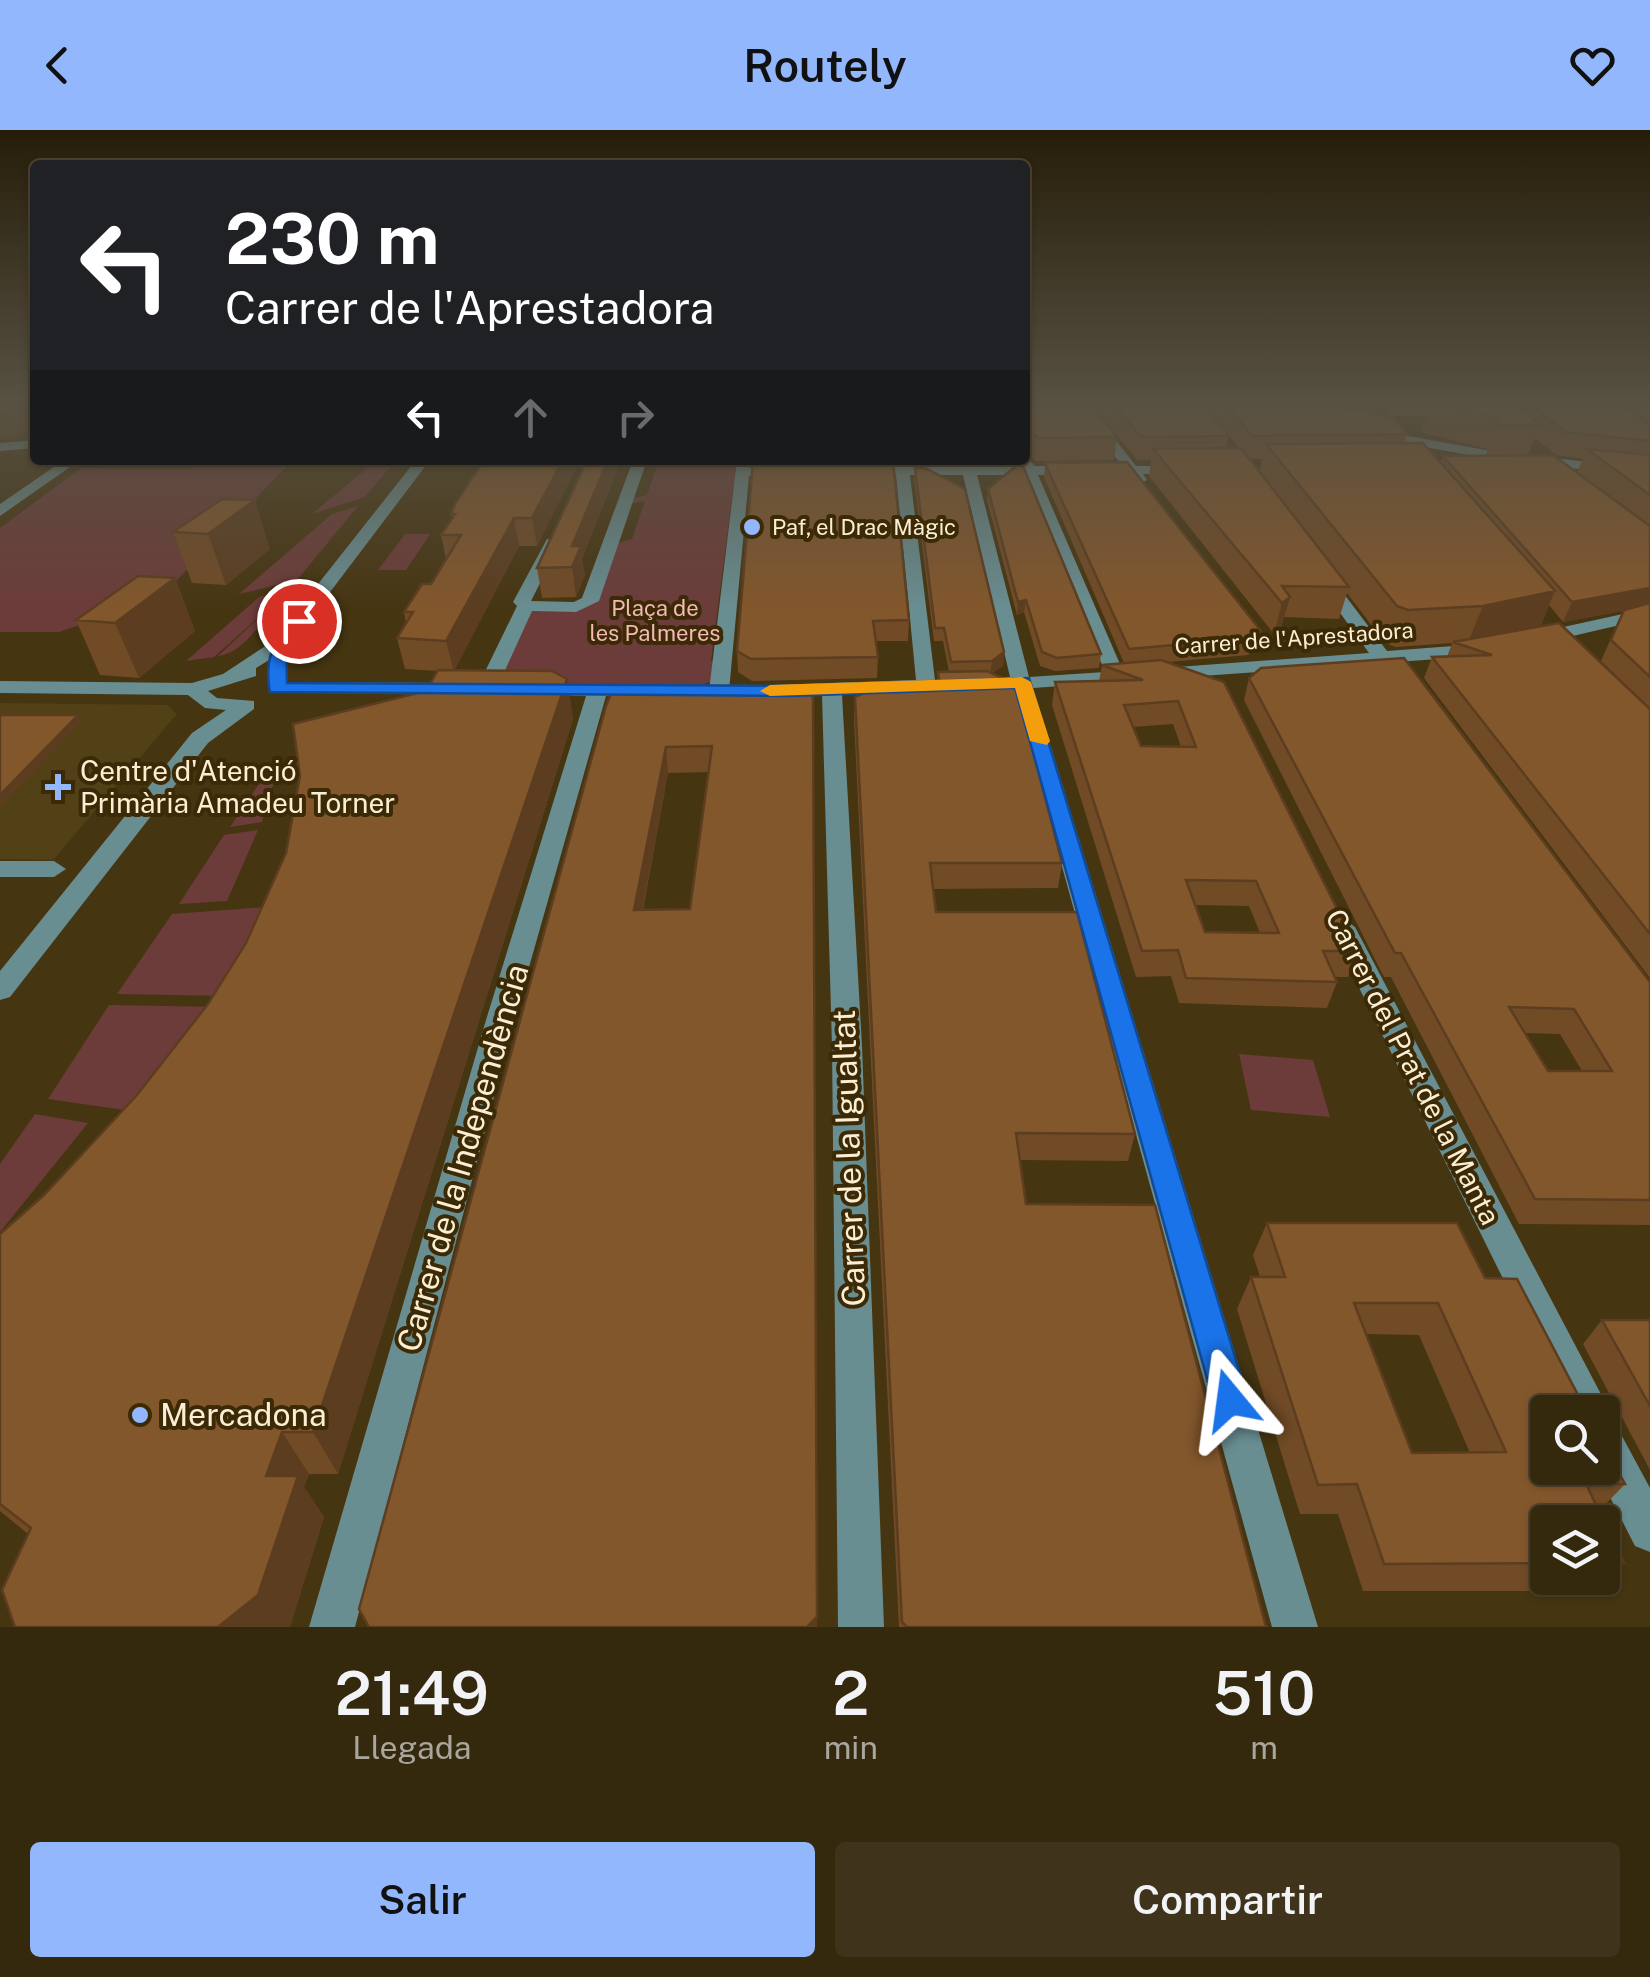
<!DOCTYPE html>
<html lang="es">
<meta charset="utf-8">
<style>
body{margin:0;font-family:"Public Sans",sans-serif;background:#3f341b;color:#f1f3f6;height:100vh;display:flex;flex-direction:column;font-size:38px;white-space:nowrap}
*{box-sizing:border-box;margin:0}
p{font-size:32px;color:#a9a69d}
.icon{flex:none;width:55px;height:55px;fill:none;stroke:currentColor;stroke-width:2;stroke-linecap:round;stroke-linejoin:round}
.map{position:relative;height:1497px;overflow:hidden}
.sheet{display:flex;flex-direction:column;background:#34280d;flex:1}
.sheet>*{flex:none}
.top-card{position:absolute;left:30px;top:30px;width:1000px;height:305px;border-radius:10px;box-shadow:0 2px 8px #0004,0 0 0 2px #4e442e;background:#202124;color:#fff;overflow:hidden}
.tools{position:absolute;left:1530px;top:1265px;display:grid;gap:20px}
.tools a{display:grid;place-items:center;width:90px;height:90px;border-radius:10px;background:#34280d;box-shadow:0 2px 8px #0004,0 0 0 2px #4e442e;font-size:50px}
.pin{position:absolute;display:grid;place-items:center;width:85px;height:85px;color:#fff;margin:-42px;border:5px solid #fff;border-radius:50%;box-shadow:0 2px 10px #0007}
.me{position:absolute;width:110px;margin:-55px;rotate:344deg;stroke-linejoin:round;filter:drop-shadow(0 0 8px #0008)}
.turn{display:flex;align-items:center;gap:35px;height:210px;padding:0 30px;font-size:45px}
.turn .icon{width:130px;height:130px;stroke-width:2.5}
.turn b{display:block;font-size:70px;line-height:85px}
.lanes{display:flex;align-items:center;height:95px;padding:0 30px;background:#0003;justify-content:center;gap:50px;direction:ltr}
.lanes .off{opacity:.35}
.eta{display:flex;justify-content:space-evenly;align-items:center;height:170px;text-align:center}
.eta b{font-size:60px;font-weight:600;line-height:70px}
.primary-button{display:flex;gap:20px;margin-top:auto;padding:20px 30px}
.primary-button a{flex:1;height:115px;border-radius:10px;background:#93b7fd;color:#111;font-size:40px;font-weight:600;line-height:115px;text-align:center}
.primary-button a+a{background:#3f341b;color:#f1f3f6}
header{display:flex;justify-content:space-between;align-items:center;height:130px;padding:0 30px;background:#93b7fd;color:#111;font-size:45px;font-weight:600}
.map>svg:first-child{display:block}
.built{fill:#524017}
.green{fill:#6c3c3a}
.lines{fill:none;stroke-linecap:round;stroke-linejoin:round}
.minor{fill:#698e92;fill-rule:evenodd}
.wall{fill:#714b26;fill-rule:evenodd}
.shaded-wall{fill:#5c3d1f}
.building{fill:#83572c;stroke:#5c3d1f;stroke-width:2.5;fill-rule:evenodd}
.route{fill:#1a73e8;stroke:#114b97;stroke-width:2.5}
.slow{fill:#f59e0b}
.poi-dot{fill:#93b7fd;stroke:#3b2a05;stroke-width:4}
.labels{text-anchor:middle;stroke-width:8;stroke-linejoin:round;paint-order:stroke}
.far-poi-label{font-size:22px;fill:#fceed4;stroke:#3b2a05;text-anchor:start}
.far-park-label{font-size:22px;fill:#f3b9b5;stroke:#3b2a05}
.far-street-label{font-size:22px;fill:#fceed4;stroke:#3b2a05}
.poi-label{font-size:28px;fill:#fceed4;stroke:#3b2a05;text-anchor:start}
.street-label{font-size:28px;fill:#fceed4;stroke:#3b2a05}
.near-street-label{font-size:32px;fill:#fceed4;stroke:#3b2a05}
.near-poi-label{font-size:32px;fill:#fceed4;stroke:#3b2a05;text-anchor:start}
</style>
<header><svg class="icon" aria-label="back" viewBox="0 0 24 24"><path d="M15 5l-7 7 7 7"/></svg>Routely<svg class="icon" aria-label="heart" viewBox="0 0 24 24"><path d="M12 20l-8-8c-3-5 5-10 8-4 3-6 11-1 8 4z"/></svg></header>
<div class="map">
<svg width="1650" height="1497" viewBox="0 0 1650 1497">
<rect width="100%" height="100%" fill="#463511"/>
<path class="built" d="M0 573 167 575 177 584 53 730 0 729Z"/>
<path class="green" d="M218 330H274L275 334 293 330 148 480 115 483 59 502H0V398L81 338 190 339 196 333Z
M377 330H396L365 367 312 384Z
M659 330H740L736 335 737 358 733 359 711 531 718 532 714 551 701 555H509L500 549 531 481 582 479 598 470 618 413 632 409 645 371 632 373 634 368 647 365Z
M358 376 297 450 239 464 332 384Z
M405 404H430L406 440H378Z
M288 460C268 478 249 522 218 526L277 471 214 527 186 531 259 467Z
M265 645H276L262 692 230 697Z
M258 700 227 771 179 774 224 705Z
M267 777 229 866 117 864 172 784Z
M109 875 223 877 152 984 48 969Z
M1239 924 1313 930 1330 987 1251 980Z
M35 984 88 993 0 1102V1034Z"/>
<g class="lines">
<path class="minor" d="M1073 271H1085L1136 336H1181L1188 340 1181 344H1143L1147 350 1140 354 1128 344 1038 345 1123 541 1369 523 1315 448 1323 443 1329 444 1387 521 1480 514 1489 520 1480 526 1033 558 1318 1497H1272L1013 559 842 565 862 916 884 1497H838L832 916 822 565 772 567 762 561 772 555 916 550 896 345H861L854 341 856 338 895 337 894 330H908L909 337 961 336 959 330H973L975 336H1021L1018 330H1025V326L1035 336H1122ZM910 345H963L1010 547 935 550ZM977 345H1024L1105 542 1029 547Z
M1375 300 1491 321 1650 339V347L1491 329 1370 307V301Z
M35 310V318L0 321V313Z
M64 330H80L0 386V374Z
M416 330H430L287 519 256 538V546L208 561 217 568 254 571V579L208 613 10 867 0 870V841L192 603 226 580 205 578 188 565 0 563V551L192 553 223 544 273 511Z
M633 330H647L599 471 576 482 532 481 496 560 486 566 479 564 476 560 517 476 513 472 547 409 561 412 531 471 574 472 582 468Z
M737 330H751L750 338H786L793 342 786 346H749L729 561 719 567 709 561Z
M1650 478V488L1534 515 1525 509 1527 505Z
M277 552 462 553 472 559 462 565 270 562V554Z
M537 554H652L662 560 652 566H606L514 890 355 1497H309L486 890 586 566 530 564V556Z
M0 731H54L66 739 54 747H0Z
M1342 788 1355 797 1603 1268 1609 1282 1605 1290 1616 1295 1650 1358V1422L1635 1416 1595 1338H1602V1282H1569L1329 797Z"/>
</g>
<path class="wall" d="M0 271H35V294L14 308 0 309Z
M1025 271 1117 307 1114 330 1036 331 1025 322Z
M1090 271H1202L1229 306 1226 318H1239L1203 271H1613L1622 277 1624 271H1650V394H1648L1650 396V579L1601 531 1623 481 1563 492 1549 475 1540 497 1650 579V848L1424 548 1432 527H1447L1452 513 1396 517 1385 513 1347 463 1339 489 1284 487 1281 498 1274 504 1149 346 1151 330H1137ZM1377 272 1390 286H1426L1421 302 1487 319V325L1443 326 1440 333 1404 313 1407 304 1374 284ZM1535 308 1556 325 1583 329 1577 342 1528 325ZM1250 329H1262L1259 342Z
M484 330H580L537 416H519L454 540 567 549 573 589 338 1344H309L304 1357 324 1387 290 1497H15L28 1404 0 1381V1104L44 1065 137 965 208 874 426 561 438 541 405 539 397 508 406 493 404 482 431 454 446 429 441 405 452 388 451 384Z
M587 330H621L582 429 585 445 576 467 542 468 537 438Z
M755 330H892L909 490 908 511H876L878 527 877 548 752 551 738 542 737 521Z
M1045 333 1261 501 1257 518 1248 525 1168 532 1358 821 1348 847H1334L1337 852 1327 878 1179 873 1171 846 1136 847 1052 575 1055 552 1099 551 1102 535 1124 533 1044 347ZM1173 594 1181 617 1141 616 1133 597ZM1196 775 1249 776 1260 803 1205 802Z
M915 338 1004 522 1003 536 992 543 1062 733 1058 758 933 759 936 782 1135 1004 1128 1031 1020 1030 1026 1074 1266 1497H899L854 591 855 567 937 557 938 542H949L943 511H934L914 349Z
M988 359 1101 524 1099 538 1055 541 1040 536 1024 482 1017 485 987 370Z
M222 369 270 419 226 455 192 453 173 402Z
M175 448 195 501 139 548 100 545 76 490Z
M1249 548 1650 852V1095L1519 1094 1391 847H1384L1244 570ZM1525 903 1560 904 1582 941H1548Z
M611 564 813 567 817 1497H369ZM708 642 690 779 643 780 668 643Z
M1267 1093 1485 1148 1625 1354 1599 1381 1624 1433 1594 1461H1363L1338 1384H1300L1237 1179 1251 1147H1260L1253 1125ZM1366 1204 1419 1205 1470 1323H1412ZM1548 1392H1602V1448H1548Z
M1602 1190H1650V1340L1583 1214Z"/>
<path class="shaded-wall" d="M27 271 35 289V294L14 308 0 309V286Z
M563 330H580L537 416 532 388Z
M608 330H621L582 429 585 445 576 467 572 437V416Z
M255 370 270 419 226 455 208 404Z
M514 388 519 416 454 542 446 511Z
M175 448 195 501 139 548 115 493Z
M1650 458V476L1563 492 1572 472Z
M1555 461 1539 498 1468 512 1483 476Z
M1290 467 1281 498 1274 504 1282 473Z
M1026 470 1024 482 1017 485 1018 472Z
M1261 501 1257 518 1248 525 1253 508Z
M1004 522 1003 536 990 544 992 531Z
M567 549 573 589 338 1344 313 1302Z
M813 567 817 1497H807Z
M78 585 81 593 0 677V665Z
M666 617 668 643 637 808 634 780Z
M282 1302 309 1344 304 1357 324 1387 290 1497H218L266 1346Z"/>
<path class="building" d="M0 271H27L4 285 0 286Z
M1025 271H1088L1117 307 1038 308 1028 299 1025 300Z
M1111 271H1202L1229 306 1141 307Z
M1224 271H1314L1394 288 1407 304 1252 306Z
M1431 271H1512L1540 295H1498V288Z
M1526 271H1613L1650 294V311L1565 302Z
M1423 313 1555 461 1483 476 1408 480 1397 476 1266 314Z
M1241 318 1349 457 1282 456 1290 467 1282 473 1153 319Z
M1587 319 1650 325V365Z
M1553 325 1650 396V458L1572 472 1443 326Z
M484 330H563L532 388H514L446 511 397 508 413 482H404L422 454H431L461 405H441L455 384H451L455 374Z
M587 330H608L572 416H581L572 437 537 438Z
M893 331 909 490 873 491 878 527 751 529 737 521 753 332Z
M1127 332 1261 501 1253 508 1129 519 1045 333Z
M1016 336H1023L1101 524 1057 528 1042 522 1026 470 1018 472 988 359Z
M915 338H925L965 359 1004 522 992 531 951 532 944 498H935Z
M222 369 255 370 208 404 173 402Z
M138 446 175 448 115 493 76 490Z
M1650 473V547L1611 510 1624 480Z
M1559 493 1650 579V804L1432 527 1492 525 1453 512Z
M1404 528 1650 852V1070L1535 1069 1401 823H1395L1249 548 1261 538ZM1509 877 1574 879 1612 941H1548Z
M1161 530 1224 552 1358 821H1323L1337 852 1186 848 1178 820 1142 821 1055 552 1143 550 1102 535ZM1178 571 1196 617 1141 616 1124 575ZM1186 750 1256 751 1279 803 1205 802Z
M438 540 552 541 567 549 313 1302H282L266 1346H298L258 1465 218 1497H15L2 1460 31 1398 0 1374V1104L44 1065 137 965 208 874 246 813 286 723 300 646 293 594 426 561Z
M987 541 1016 554 1062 733H930L936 782H1077L1135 1004 1016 1003 1026 1074 1155 1075 1266 1497H907L902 1492 855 567 872 559 940 557 938 542Z
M629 557 798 558 813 567 817 1487 807 1497H369L359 1479 606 576 611 564ZM712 616 690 779 634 780 666 617Z
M0 585H78L0 665Z
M1267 1093H1457L1485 1148 1517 1149 1587 1282H1548V1338H1602V1312L1625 1354H1586L1624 1433H1602V1392H1548V1433L1384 1434 1357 1354 1318 1355 1251 1147H1285ZM1354 1173H1438L1506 1322 1412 1323Z
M1602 1190H1650V1276Z"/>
<linearGradient id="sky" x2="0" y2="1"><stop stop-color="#261d09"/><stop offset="0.56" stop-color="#575143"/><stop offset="1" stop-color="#575143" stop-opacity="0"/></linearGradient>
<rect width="1650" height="481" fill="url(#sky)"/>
<path class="route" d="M293 487 307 491C285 522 286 518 287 553L791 556 1029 548 1248 1270 1243 1282 1230 1287 1218 1282 1213 1270 1015 558 791 566 270 562C264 531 272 514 293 487Z"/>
<path class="slow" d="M1022 547 1031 552 1050 611 1047 615 1030 611 1015 558 770 566 760 561 770 555Z"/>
<g class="poi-dot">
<circle cx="752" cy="397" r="10"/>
<path d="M53 642h10v10h10v10h-10v10h-10v-10h-10v-10h10z"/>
<circle cx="140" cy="1285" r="10"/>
</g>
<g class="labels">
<g class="far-poi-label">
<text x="772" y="405">Paf, el Drac Màgic</text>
</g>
<g class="far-park-label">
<text x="655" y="486">Plaça de<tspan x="655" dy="25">les Palmeres</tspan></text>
</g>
<g class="far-street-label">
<text transform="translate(1294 508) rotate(-4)" y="8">Carrer de l'Aprestadora</text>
</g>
<g class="poi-label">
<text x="80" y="651">Centre d'Atenció<tspan x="80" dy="32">Primària Amadeu Torner</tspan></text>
</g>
<g class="street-label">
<text transform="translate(1413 937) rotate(63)" y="10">Carrer del Prat de la Manta</text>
</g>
<g class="near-street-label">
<text transform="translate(463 1028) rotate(-74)" y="11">Carrer de la Independència</text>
<text transform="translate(849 1028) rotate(-92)" y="11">Carrer de la Igualtat</text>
</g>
<g class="near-poi-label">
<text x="160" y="1296">Mercadona</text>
</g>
</g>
</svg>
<div class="tools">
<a><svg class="icon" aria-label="search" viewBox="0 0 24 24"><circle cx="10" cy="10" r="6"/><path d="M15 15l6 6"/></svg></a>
<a><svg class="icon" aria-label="layers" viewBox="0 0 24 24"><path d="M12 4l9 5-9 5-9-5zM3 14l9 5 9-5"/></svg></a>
</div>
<div class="pin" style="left:299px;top:491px;background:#d93025"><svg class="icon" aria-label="arrive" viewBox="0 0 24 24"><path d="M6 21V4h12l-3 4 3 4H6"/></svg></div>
<svg class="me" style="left:1230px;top:1270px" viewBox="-20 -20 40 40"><path d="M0-17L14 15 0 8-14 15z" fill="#1a73e8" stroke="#fff" stroke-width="4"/></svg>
<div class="top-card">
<div class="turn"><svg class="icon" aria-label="left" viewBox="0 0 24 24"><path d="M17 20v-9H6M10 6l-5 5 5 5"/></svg><div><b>230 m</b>Carrer de l'Aprestadora</div></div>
<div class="lanes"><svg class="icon" aria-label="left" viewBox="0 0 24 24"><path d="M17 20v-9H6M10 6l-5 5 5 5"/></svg><svg class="icon off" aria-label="ahead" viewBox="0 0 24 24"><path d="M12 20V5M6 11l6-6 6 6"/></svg><svg class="icon off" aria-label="right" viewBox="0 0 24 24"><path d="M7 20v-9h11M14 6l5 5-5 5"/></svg></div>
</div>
</div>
<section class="sheet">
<div class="eta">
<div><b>21:49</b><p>Llegada</p></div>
<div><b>2</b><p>min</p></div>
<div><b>510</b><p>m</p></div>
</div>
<div class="primary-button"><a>Salir</a><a>Compartir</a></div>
</section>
